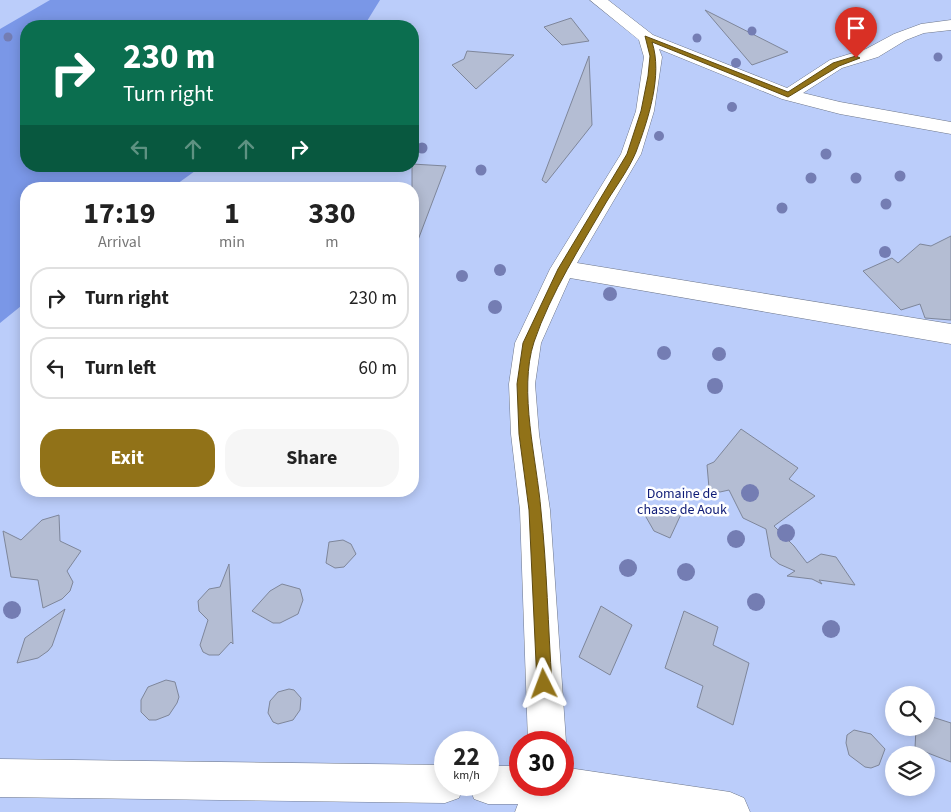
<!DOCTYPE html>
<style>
body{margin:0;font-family:"Source Sans 3",sans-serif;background:#f6f6f6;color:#222;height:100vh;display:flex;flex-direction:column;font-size:19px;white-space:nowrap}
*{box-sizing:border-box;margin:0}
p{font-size:16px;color:#767676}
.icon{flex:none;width:28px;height:28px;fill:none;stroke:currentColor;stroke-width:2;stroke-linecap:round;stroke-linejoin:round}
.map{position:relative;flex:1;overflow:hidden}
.drawer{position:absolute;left:20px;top:182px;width:399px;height:315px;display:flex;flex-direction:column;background:#fff;border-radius:20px;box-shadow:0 2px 12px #0003}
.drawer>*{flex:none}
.guide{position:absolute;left:20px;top:20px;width:399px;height:152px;border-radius:20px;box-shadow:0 2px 12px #0003;background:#0b6e4f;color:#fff;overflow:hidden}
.fabs{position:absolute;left:885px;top:686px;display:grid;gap:10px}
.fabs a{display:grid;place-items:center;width:50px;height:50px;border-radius:50%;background:#fff;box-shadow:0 2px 12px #0003;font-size:25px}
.speed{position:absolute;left:434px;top:731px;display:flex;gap:10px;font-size:25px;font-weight:700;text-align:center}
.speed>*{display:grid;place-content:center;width:65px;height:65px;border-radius:50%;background:#fff;box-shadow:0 2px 12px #0003;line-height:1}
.speed small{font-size:12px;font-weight:400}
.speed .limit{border:8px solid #d22;background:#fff;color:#111}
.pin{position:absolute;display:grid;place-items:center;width:42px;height:42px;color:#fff;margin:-51px -21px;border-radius:50% 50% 50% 0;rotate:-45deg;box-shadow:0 0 5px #0007}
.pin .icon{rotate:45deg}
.me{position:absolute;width:55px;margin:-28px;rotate:357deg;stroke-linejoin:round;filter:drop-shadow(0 0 4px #0008)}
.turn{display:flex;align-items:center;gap:18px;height:105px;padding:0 20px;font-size:22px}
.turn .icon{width:65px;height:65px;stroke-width:2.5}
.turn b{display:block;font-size:35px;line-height:42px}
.lanes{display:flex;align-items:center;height:48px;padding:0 20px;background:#0003;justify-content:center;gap:25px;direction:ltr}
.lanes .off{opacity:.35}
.eta{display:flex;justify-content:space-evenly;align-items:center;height:85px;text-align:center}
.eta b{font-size:30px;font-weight:700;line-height:35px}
.action{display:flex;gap:10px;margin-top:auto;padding:10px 20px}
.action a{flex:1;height:58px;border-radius:20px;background:#917218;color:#fff;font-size:20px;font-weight:700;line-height:58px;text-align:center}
.action a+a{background:#f6f6f6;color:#222}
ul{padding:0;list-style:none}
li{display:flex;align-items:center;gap:15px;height:62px;margin:0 10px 8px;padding:0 10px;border:2px solid #e0e0e0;border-radius:20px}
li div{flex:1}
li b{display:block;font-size:19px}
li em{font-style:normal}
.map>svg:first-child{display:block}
.green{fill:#bbcdfa;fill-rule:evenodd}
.water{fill:#7a97e7}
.building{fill:#b4bdd3;stroke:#7e869a}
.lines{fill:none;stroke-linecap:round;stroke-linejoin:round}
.minor-casing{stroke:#6e778a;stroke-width:1}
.minor{fill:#fff;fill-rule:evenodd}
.tree{fill:#747db3}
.route{fill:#917218;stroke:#5e4a10}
.labels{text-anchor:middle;stroke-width:5;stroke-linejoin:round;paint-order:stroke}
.park-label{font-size:14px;fill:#0f1c77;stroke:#fff}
</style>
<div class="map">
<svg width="951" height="812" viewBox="0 0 951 812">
<rect width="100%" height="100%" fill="#eff3fc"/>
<path class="green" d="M0 0H951V812H0ZM26 26H412V166H26ZM26 189H412V491H26ZM894 695H926V728H894ZM445 742H488V785H445ZM520 742H562V785H520ZM894 755H926V788H894Z"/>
<path class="water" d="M50 0H380L364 26H26V166H202L170 189H26V302L0 323V29Z"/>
<path class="building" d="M705 10 788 52 752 65Z
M571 18 589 41 562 45 544 27Z
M467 51 514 55 476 89 452 65 464 59Z
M589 56 592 125 546 183 542 180Z
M412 164 446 166 415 248 412 247Z
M951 236V320L925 318 920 304 901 310 863 271 892 258 898 263 920 244 931 246Z
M741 429 798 468 789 479 815 496 774 526 794 546 807 563 821 554 836 557 855 585 819 580 822 584 812 579 787 576 795 571 779 564 771 557 766 529 743 518 729 490 720 492 709 488 707 465 714 462Z
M642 510H683L670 538 654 531Z
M59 515 60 541 81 551 67 571 73 582 70 591 62 599 43 608 38 580 11 577 3 531 21 540 42 520Z
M343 540 351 544 356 554 344 567 335 568 326 563 329 542Z
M229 564 233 644 231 642 219 655H209L203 652 200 645 208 620 199 611 198 601 209 589 220 587Z
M282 584 300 589 303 600 298 614 280 623H273L252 611 270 591Z
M601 606 632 625 610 675 579 657Z
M65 609 52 646 48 651 38 658 17 663 25 638Z
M684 611 718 627 713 645 749 663 733 725 697 707 703 686 665 668Z
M166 680 175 682 179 697 177 703 169 715 156 720H149L141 712V700L148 687Z
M289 689 294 690 301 698 300 710 293 720 278 724 273 722 268 713 270 701 278 692Z
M926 715 951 723V762L915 748 916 728H926Z
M854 730 871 734 885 749 879 765 871 768 865 767 849 755 846 743 847 735Z"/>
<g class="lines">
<defs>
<path id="minor" d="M590 0H608L653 35 787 88 830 60 866 49 894 34 921 24 951 20V30L924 33 906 40 878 57 842 68 803 93 840 102 951 122V134L840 114 782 99 659 49 662 57 654 111 641 154 577 263 951 324V344L570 278 541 343 535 384 539 434 550 510 566 742 562 750V742H528L520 510 511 434 509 384 515 343 550 269 621 154 636 111 644 57 639 40Z
M0 759 445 765V785H464L459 798 445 803 0 797Z
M488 766H520V785H562V767L730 792 744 798 750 812H515L518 804H488L474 799 469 785H488Z"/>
</defs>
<use href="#minor" class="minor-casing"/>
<use href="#minor" class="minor"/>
</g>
<g class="tree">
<circle cx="752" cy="31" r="4.5"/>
<circle cx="8" cy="37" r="4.5"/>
<circle cx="697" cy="38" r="4.5"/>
<circle cx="938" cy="57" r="4.5"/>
<circle cx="736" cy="63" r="5"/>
<circle cx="732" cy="107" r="5"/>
<circle cx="659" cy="136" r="5"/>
<circle cx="422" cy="148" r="5.5"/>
<circle cx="826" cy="154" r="5.5"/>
<circle cx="481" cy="170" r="5.5"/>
<circle cx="900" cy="176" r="5.5"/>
<circle cx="811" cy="178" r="5.5"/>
<circle cx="856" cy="178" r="5.5"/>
<circle cx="886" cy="204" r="5.5"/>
<circle cx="782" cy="208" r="5.5"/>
<circle cx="885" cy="252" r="6"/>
<circle cx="500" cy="270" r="6"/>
<circle cx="462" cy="276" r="6"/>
<circle cx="610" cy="294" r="7"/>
<circle cx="495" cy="307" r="7"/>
<circle cx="664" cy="353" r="7"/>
<circle cx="719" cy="354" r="7"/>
<circle cx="715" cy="386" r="8"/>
<circle cx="750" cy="493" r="9"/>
<circle cx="786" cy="533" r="9"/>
<circle cx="736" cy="539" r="9"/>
<circle cx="628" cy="568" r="9"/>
<circle cx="686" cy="572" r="9"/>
<circle cx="756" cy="602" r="9"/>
<circle cx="12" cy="610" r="9"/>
<circle cx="831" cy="629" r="9"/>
</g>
<path class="route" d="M645 36 788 92 833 63 856 56 860 58 839 66 788 97 652 42C663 75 648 120 636 152 629 169 617 185 607 201 581 246 551 292 534 342 518 391 537 460 541 511 547 568 548 627 552 684L549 690 544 692 539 690 537 684 529 510 519 434 517 384 523 343 558 269 627 154 641 111 648 76 650 56Z"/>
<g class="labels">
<g class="park-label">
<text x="682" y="498">Domaine de<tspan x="682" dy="16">chasse de Aouk</tspan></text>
</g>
</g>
</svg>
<div class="fabs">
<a><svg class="icon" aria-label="search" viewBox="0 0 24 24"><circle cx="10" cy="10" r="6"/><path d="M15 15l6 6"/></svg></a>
<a><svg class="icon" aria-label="layers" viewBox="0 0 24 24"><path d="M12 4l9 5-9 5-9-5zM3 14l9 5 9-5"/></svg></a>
</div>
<div class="speed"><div>22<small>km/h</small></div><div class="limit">30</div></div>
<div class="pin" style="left:856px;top:58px;background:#d93025"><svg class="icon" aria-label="arrive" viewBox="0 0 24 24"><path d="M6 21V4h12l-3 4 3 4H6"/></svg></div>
<svg class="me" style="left:544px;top:684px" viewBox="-20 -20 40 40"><path d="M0-17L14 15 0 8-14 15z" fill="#917218" stroke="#fff" stroke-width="4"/></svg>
<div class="guide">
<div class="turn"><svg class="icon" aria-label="right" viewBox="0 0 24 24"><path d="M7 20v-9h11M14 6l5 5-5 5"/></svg><div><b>230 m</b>Turn right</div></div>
<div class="lanes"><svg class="icon off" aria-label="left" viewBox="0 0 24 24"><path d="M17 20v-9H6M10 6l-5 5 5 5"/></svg><svg class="icon off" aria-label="ahead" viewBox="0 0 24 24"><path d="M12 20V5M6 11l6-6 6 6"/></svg><svg class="icon off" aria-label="ahead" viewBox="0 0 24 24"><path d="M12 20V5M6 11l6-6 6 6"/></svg><svg class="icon" aria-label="right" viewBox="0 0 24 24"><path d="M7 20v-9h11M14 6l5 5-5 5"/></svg></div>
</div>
<section class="drawer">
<div class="eta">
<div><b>17:19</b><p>Arrival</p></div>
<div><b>1</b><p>min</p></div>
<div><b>330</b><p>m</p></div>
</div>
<ul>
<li><svg class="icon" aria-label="right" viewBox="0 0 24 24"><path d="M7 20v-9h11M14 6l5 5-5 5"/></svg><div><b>Turn right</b></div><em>230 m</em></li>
<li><svg class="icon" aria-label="left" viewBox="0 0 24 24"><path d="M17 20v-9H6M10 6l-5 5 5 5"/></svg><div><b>Turn left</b></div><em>60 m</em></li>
</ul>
<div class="action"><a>Exit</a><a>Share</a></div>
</section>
</div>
